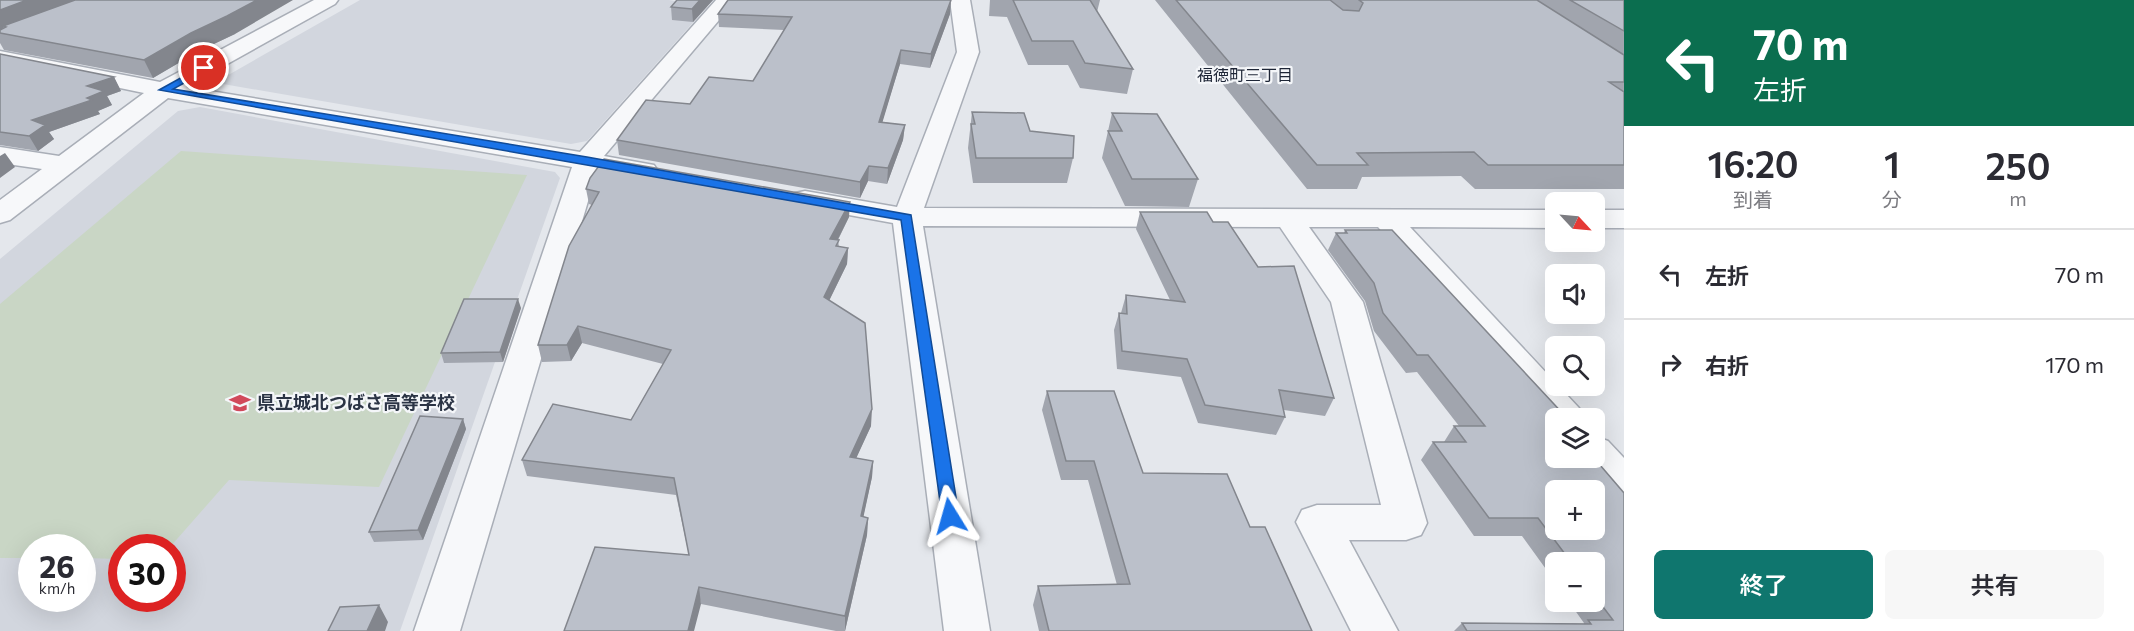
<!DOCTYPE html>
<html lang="ja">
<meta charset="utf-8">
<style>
body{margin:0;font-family:Commissioner,"Noto Sans JP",sans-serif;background:#f7f7f7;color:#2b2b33;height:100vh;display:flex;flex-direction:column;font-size:22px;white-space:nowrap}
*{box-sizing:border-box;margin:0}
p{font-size:20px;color:#7c7c81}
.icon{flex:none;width:33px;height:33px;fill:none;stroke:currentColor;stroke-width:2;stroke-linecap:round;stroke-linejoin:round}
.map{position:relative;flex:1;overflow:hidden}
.details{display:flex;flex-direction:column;background:#fff;width:510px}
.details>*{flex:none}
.guide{background:#0b6e4f;color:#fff;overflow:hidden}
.needle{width:39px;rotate:116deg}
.fabs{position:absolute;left:1545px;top:192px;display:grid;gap:12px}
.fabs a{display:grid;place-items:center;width:60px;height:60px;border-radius:9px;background:#fff;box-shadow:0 6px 24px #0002;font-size:30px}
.speed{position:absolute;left:18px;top:534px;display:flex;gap:12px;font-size:30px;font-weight:700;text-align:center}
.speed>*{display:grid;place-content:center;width:78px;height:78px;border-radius:50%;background:#fff;box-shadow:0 6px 24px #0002;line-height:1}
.speed small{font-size:15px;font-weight:400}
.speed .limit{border:9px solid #d22;background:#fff;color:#111}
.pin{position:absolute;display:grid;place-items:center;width:51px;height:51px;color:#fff;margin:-26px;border:3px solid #fff;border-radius:50%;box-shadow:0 2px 6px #0007}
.me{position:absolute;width:66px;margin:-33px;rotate:352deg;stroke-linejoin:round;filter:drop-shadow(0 0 4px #0008)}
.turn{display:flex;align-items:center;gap:21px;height:126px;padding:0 30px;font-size:27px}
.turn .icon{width:78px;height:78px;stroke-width:2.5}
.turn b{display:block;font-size:42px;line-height:51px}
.eta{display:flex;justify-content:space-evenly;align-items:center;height:102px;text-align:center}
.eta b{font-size:36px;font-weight:600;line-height:42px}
.cta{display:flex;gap:12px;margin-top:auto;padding:12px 30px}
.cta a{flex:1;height:69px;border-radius:9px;background:#0f766e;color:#fff;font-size:24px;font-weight:600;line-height:69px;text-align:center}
.cta a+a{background:#f7f7f7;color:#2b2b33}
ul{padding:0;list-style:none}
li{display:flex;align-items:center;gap:18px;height:90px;padding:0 30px;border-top:2px solid #e1e1e2}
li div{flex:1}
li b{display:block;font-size:22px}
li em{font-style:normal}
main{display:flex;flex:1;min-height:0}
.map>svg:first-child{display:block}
.built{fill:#d2d6de;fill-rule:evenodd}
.green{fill:#c9d6c5}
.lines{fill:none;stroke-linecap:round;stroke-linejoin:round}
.minor-casing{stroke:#a9aeb7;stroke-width:3}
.minor{fill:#f7f8fa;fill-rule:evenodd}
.wall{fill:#a1a5ae}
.shaded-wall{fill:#83868d}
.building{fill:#bbc0ca;stroke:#83868d;stroke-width:1.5;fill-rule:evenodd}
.route{fill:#1a73e8;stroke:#114b97;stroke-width:1.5}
.labels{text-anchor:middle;stroke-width:4.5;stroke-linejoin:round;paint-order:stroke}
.far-neighbourhood-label{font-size:16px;fill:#1d2536;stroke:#f4f6f9}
.poi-label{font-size:18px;font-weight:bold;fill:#2b3445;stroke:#f4f6f9;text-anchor:start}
</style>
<main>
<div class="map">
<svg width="1624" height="631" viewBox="0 0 1624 631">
<rect width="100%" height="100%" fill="#e4e7ec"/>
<path class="built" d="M360 0H669L707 7 587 141 571 144 223 84V78Z
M200 107 555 172 560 178 400 631H0V259L178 111ZM32 548H82V598H32ZM122 548H172V598H122Z"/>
<path class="green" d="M181 151 527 175 379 487 229 480 170 547 122 548 121 559 83 558 82 548H32L31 558H0V304Z"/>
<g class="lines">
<defs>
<path id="minor" d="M314 0H338L335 4 186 87 580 152 716 0H736L604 156 654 165 658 171 654 177 645 179 597 171 460 631H414L572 167 168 98 10 220 0 223V200L42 169 0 163V147L59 156 144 93 0 63V51L160 82Z
M950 0H970L979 52 924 208 1556 210V228L1410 227 1579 408 1584 418H1556V429L1378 227H1309L1363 302 1427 523 1421 535 1406 540H1349L1398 631H1351L1296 522 1302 510 1317 505H1381L1331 302 1280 227 923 226 990 631H944L893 223 805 207 795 205 791 199 795 193 805 191 897 207 957 52Z
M1594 210H1624V228H1594Z
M1594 436 1608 441 1624 458V500L1610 495 1578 458H1594Z"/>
</defs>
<use href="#minor" class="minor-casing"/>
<use href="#minor" class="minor"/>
</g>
<path class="wall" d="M0 0 235 34 199 51 153 78 4 50 0 43Z
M677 0H713L693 22 672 20 671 7Z
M990 0H1100L1097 12 1133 69 1127 94 1080 88 1068 65H1028L1007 17 989 16Z
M1155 0H1624V189H1475L1461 176 1362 177 1357 189H1307Z
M718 14H950L930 68 900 64 882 122 905 125 903 140 887 184 868 181 860 198 619 155 617 140 690 104 753 81 784 30 719 27Z
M0 54 114 77 121 91 107 96 112 105 98 111 100 114 49 132 54 139 38 151 0 145Z
M972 112 1030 131 1073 158 1067 183H973L968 148Z
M1112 113 1198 179 1189 207 1125 206 1102 158Z
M586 189 849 217 838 240 839 247 848 248 847 264 829 301 871 426 856 458 873 461 872 477 863 517 868 518 867 535 845 631H836L701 604 689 555 676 495 527 476 522 460 631 420 663 364 582 343 571 361 542 362 538 345 592 205 589 204Z
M1140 212 1213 222 1334 398 1325 416 1284 410 1285 417 1276 435 1198 423 1181 377 1117 369 1114 330 1119 313H1121L1126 295 1170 300 1136 229Z
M1345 230 1556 418 1624 631H1454L1462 623 1584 624V623L1569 602H1594V562H1556V583L1522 536H1474L1421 460 1433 442H1444L1454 426H1459L1417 372 1406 373 1374 331 1365 301 1328 250 1336 233H1344Z
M521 308 503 362 444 363 441 353Z
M1047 391 1143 473 1250 527 1312 631H1039L1033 605 1038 586 1117 585 1088 480H1061L1042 410Z
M463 419 466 429 423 540 374 542 369 532Z"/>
<path class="shaded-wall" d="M27 0H81L3 26 4 29 0 31V10Z
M257 0H293L235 34 199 51 153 78 144 60 191 33Z
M700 0H713L693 22 692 9Z
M951 1 950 14 930 68 931 54Z
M901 50 900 64 878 137 879 122Z
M114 77 121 91 107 96 112 105 98 111 100 114 49 132 54 139 38 151 29 136 32 120 87 98V86Z
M905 125 903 140 887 184 888 168Z
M5 153 15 167 0 178V156Z
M869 166 868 181 860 198V182Z
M850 202 849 217 830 255V239Z
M848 248 847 264 823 313 824 297Z
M518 299 521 308 503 362 500 352Z
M578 326 582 343 571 361 567 345Z
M872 409 871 426 849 474 850 457Z
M463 419 466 429 423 540 418 530Z
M873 461 872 477 860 533 861 516Z
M868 518 867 535 845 631V616Z
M699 587 701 604 694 631H688Z
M379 605 388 622 385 631H367Z"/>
<path class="building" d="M0 0H27L0 10Z
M75 0H257L227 16 191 33 144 60 0 33V30L6 27 3 26Z
M677 0H700L692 9 671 7Z
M728 0H951L931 54 901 50 879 122 905 125 888 168 869 166 860 182 617 140 646 100 690 104 709 77 753 81 792 17 718 14Z
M1013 0H1090L1133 69 1085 63 1073 41H1032Z
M1176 0H1330L1343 10 1359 11 1363 3 1359 0H1537L1624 55V82H1609L1624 92V165H1488L1474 152 1357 153 1368 165H1317Z
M1570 0H1624V31Z
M0 54 114 77 87 86 104 91 87 98 92 100 32 120 45 125 29 136 0 132Z
M972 112 1024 113 1030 131 1074 136 1073 158H976L971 124H975Z
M1112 113 1157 114 1198 179H1132L1108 131H1122Z
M604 159 850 202 830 239 839 240 836 246 848 248 824 297 865 323 872 409 850 457 873 461 861 516 868 518 845 616 699 587 688 631H564L595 547 689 555 674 478 522 460 553 404 631 420 671 350 578 326 567 345H538L569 246 599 192 586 189 590 178Z
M1140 212H1207L1213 222H1228L1258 267 1294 266 1334 398 1279 390 1285 417 1205 405 1187 359 1122 351 1119 313 1127 314 1126 295 1185 302Z
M1345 230H1392L1567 418H1556V458H1594L1624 493V631H1467L1462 623 1591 624 1588 620H1613L1594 595V562H1571L1538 518H1489L1433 442H1466L1454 426H1485L1428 355H1417L1383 313 1374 283 1336 233H1347ZM1556 490H1594V530H1556Z
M464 299H518L500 352 441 353Z
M1047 391H1114L1143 473 1227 474 1250 527H1265L1312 631H1049L1038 586 1130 584 1094 461H1066Z
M420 416 463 419 418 530 369 532Z
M379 605 367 631H328L340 607Z"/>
<path class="route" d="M204 65 208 66V70L173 89 587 157 911 215 959 516 956 521H944L942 516 901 220 159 90Z"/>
<defs>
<symbol id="school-bare" viewBox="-9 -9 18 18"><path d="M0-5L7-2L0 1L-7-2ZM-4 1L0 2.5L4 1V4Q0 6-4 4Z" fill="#d1495b" stroke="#f4f6f9" stroke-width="2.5" paint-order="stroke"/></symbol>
</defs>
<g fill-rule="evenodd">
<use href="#school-bare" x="225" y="388" width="30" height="30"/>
</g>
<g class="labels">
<g class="far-neighbourhood-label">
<text x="1245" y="81">福徳町三丁目</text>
</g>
<g class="poi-label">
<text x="257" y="409">県立城北つばさ高等学校</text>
</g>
</g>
</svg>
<div class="fabs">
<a><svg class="needle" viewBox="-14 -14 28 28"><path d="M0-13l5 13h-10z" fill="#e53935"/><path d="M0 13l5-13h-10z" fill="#7c7c81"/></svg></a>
<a><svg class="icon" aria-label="sound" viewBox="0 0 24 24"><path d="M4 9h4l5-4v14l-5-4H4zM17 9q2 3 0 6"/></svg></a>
<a><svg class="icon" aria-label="search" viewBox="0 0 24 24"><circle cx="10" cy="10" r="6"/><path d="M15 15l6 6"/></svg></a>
<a><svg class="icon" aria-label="layers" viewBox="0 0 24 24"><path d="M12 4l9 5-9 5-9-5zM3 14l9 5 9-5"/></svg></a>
<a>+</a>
<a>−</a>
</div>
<div class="speed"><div>26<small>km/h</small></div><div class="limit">30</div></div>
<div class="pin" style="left:204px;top:68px;background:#d93025"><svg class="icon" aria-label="arrive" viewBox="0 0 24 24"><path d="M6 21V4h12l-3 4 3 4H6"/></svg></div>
<svg class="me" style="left:950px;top:516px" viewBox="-20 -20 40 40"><path d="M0-17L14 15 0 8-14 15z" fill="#1a73e8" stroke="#fff" stroke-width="4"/></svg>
</div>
<section class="details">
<div class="guide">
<div class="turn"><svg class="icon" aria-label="left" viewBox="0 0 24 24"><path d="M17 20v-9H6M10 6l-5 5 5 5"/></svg><div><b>70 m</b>左折</div></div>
</div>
<div class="eta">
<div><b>16:20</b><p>到着</p></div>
<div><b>1</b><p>分</p></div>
<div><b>250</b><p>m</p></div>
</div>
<ul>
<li><svg class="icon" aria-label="left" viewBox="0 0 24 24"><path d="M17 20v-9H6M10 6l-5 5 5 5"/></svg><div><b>左折</b></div><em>70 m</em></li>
<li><svg class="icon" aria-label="right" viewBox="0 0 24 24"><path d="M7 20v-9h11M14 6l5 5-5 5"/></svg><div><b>右折</b></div><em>170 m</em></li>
</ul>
<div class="cta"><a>終了</a><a>共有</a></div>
</section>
</main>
